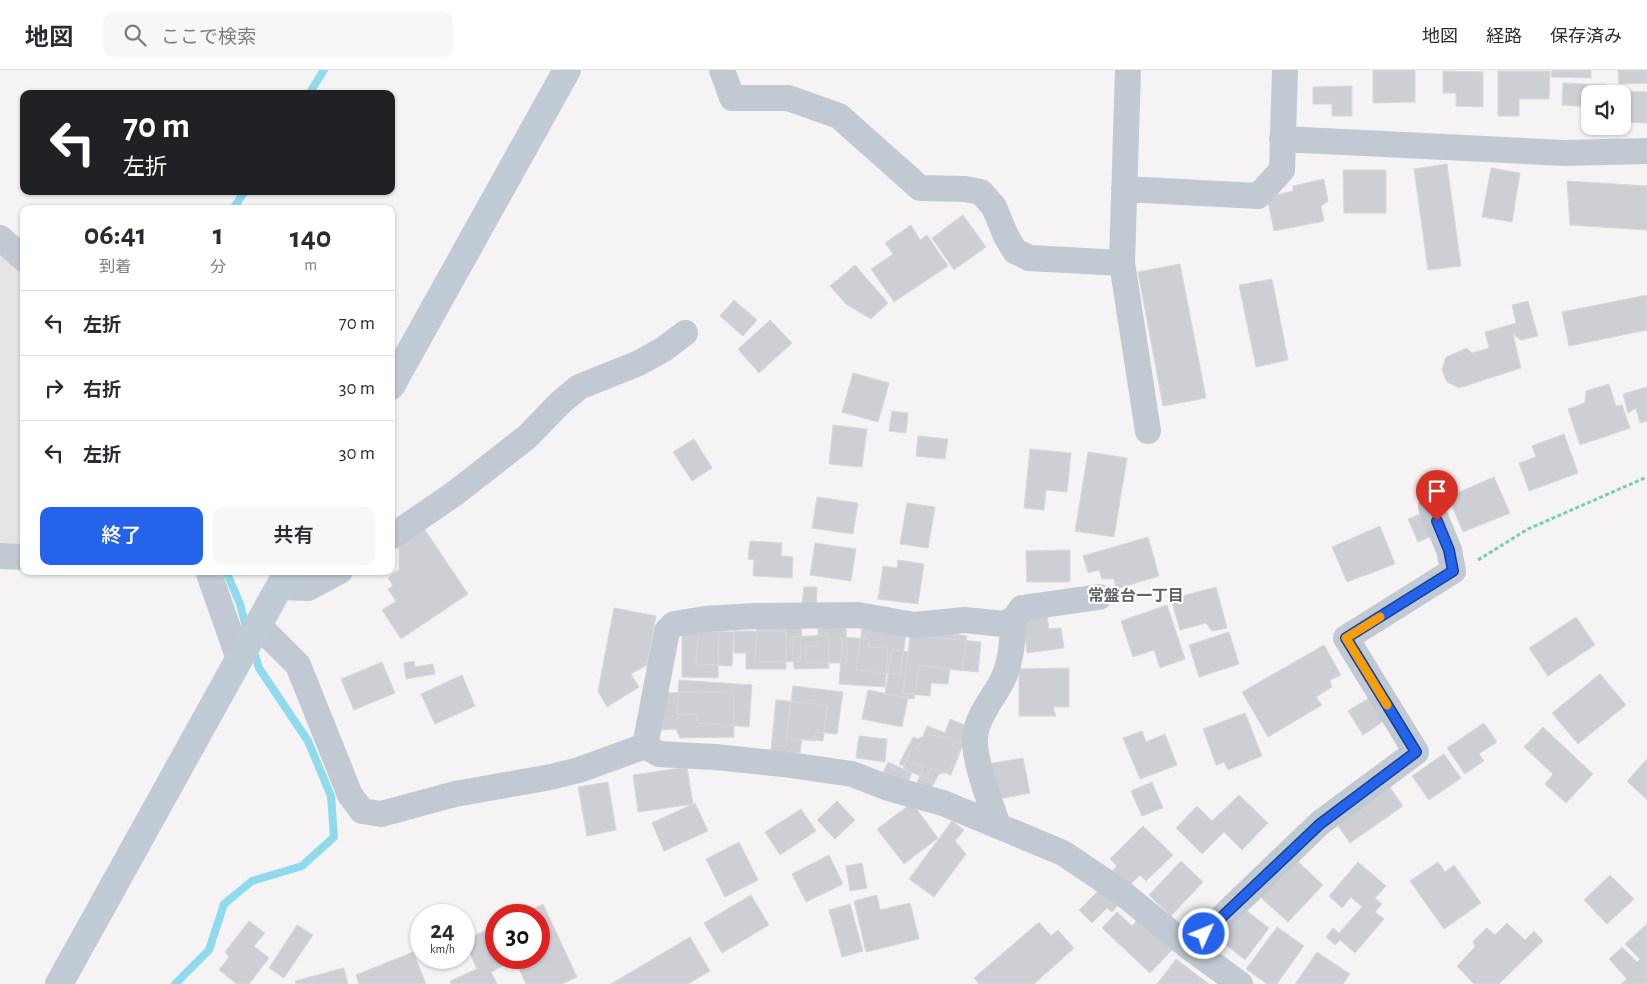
<!DOCTYPE html>
<html lang="ja">
<meta charset="utf-8">
<style>
body{margin:0;font-family:"Alegreya Sans","Noto Sans JP",sans-serif;background:#f7f7f7;color:#2b2b33;height:100vh;display:flex;flex-direction:column;font-size:19px;white-space:nowrap}
*{box-sizing:border-box;margin:0}
p{font-size:16px;color:#7c7c81}
.icon{flex:none;width:28px;height:28px;fill:none;stroke:currentColor;stroke-width:2;stroke-linecap:round;stroke-linejoin:round}
.map{position:relative;flex:1;overflow:hidden}
.panel{position:absolute;left:20px;top:135px;width:375px;height:370px;display:flex;flex-direction:column;background:#fff;border-radius:10px;box-shadow:0 1px 4px #0004}
.panel>*{flex:none}
.hud{position:absolute;left:20px;top:20px;width:375px;height:105px;border-radius:10px;box-shadow:0 1px 4px #0004;background:#202124;color:#fff;overflow:hidden}
.controls{position:absolute;left:1581px;top:15px;display:grid;gap:10px}
.controls a{display:grid;place-items:center;width:50px;height:50px;border-radius:10px;background:#fff;box-shadow:0 1px 4px #0004;font-size:25px}
.speed{position:absolute;left:410px;top:834px;display:flex;gap:10px;font-size:25px;font-weight:700;text-align:center}
.speed>*{display:grid;place-content:center;width:65px;height:65px;border-radius:50%;background:#fff;box-shadow:0 1px 4px #0004;line-height:1}
.speed small{font-size:12px;font-weight:400}
.speed .limit{border:8px solid #d22;background:#fff;color:#111}
.pin{position:absolute;display:grid;place-items:center;width:42px;height:42px;color:#fff;margin:-51px -21px;border-radius:50% 50% 50% 0;rotate:-45deg;box-shadow:0 0 5px #0007}
.pin .icon{rotate:45deg}
.me{position:absolute;width:55px;margin:-28px;rotate:46deg;stroke-linejoin:round;filter:drop-shadow(0 0 4px #0008)}
.turn{display:flex;align-items:center;gap:18px;height:105px;padding:0 20px;font-size:22px}
.turn .icon{width:65px;height:65px;stroke-width:2.5}
.turn b{display:block;font-size:35px;line-height:42px}
.eta{display:flex;justify-content:space-evenly;align-items:center;height:85px;text-align:center}
.eta b{font-size:30px;font-weight:600;line-height:35px}
.action{display:flex;gap:10px;margin-top:auto;padding:10px 20px}
.action a{flex:1;height:58px;border-radius:10px;background:#2563eb;color:#fff;font-size:20px;font-weight:600;line-height:58px;text-align:center}
.action a+a{background:#f7f7f7;color:#2b2b33}
ul{padding:0;list-style:none}
li{display:flex;align-items:center;gap:15px;height:65px;padding:0 20px;border-top:1px solid #e1e1e2}
li div{flex:1}
li b{display:block;font-size:19px}
li em{font-style:normal}
header{display:flex;align-items:center;gap:30px;box-sizing:border-box;height:70px;padding:0 25px;background:#fff;border-bottom:1px solid #e1e1e2}
header strong{font-size:24px}
nav{display:flex;gap:28px;margin-inline-start:auto;font-size:18px}
.search{width:350px;height:45px;background:#f7f7f7;display:flex;align-items:center;gap:12px;box-sizing:border-box;padding:0 18px;border-radius:10px;color:#7c7c81;font-size:19px}
.map>svg:first-child{display:block}
.education{fill:#e6e4e5}
.lines{fill:none;stroke-linecap:round;stroke-linejoin:round}
.stream{stroke:#90daee;stroke-width:8}
.building{fill:#cdcfd5;stroke:#d7d9de}
.path{stroke:#7ad0a6;stroke-width:3;stroke-dasharray:4 2.5;stroke-linecap:butt}
.street{stroke:#c1cad2;stroke-width:26}
.secondary{stroke:#c1cbd6;stroke-width:28}
.route-casing{stroke:#184099;stroke-width:12}
.route{stroke:#2563eb;stroke-width:9}
.slow{stroke:#f59e0b;stroke-width:9}
.labels{text-anchor:middle;stroke-width:4;stroke-linejoin:round;paint-order:stroke}
.neighbourhood-label{font-size:16px;font-weight:bold;fill:#5f6368;stroke:#fff}
</style>
<header>
<strong>地図</strong>
<div class="search"><svg class="icon" aria-label="search" viewBox="0 0 24 24"><circle cx="10" cy="10" r="6"/><path d="M15 15l6 6"/></svg>ここで検索</div>
<nav><a>地図</a><a>経路</a><a>保存済み</a></nav>
</header>
<div class="map">
<svg width="1647" height="914" viewBox="0 0 1647 914">
<rect width="100%" height="100%" fill="#f5f3f3"/>
<path class="education" d="M0 186 24 204V479L0 478Z"/>
<g class="lines">
<path class="stream" d="M309 24 324 0
M233 139 245 121
M226 501 240 534 247 560
M175 914 209 880 224 834 252 811 302 796 334 767 331 726 308 671 259 598 253 579"/>
</g>
<path class="building" d="M1373 0H1415V32L1373 33Z
M1552 0H1591V8L1551 7Z
M1618 0H1647V13L1619 14Z
M1443 1 1483 2V37L1456 36V23H1443Z
M1498 1H1550L1549 29H1519V46H1498Z
M1563 13 1607 15V24H1590V37L1562 35Z
M1352 16V46H1332V34H1313V17Z
M1617 21 1647 22V53L1622 52V24H1617Z
M1447 94 1461 196 1428 200 1414 99Z
M1491 98 1520 103 1512 152 1482 147Z
M1343 100H1386V143H1344Z
M1324 109 1328 131 1321 136 1324 151 1274 161 1267 127 1293 121V116Z
M1567 111 1647 116V160L1570 155Z
M963 145 986 177 954 200 932 168Z
M911 155 920 170 927 165 948 196 894 232 871 199 893 184 885 173Z
M1180 194 1206 328 1163 336 1138 202Z
M855 195 888 233 871 249 846 234 830 216Z
M1272 209 1288 290 1256 297 1239 215Z
M1647 225V260L1569 276 1562 242Z
M734 230 757 250 743 266 720 246Z
M1528 231 1538 266 1521 270 1513 264 1521 298 1459 318 1447 312 1442 300 1446 287 1467 278 1472 283 1489 278 1485 262 1516 253 1512 235Z
M770 250 792 273 759 303 738 279Z
M853 303 889 313 878 352 842 342Z
M1609 314 1616 336 1622 335 1630 358 1580 375 1568 339 1585 333 1586 321Z
M1647 317V351L1640 353 1636 338 1628 343 1623 324Z
M892 341 908 343 906 363 889 361Z
M833 355 867 359 862 397 829 394Z
M1564 364 1578 403 1529 421 1519 393 1536 387 1532 376Z
M918 366 948 369 945 389 916 386Z
M694 369 712 398 692 411 673 382Z
M1030 379 1071 383 1067 422 1046 420 1044 440 1024 438Z
M1088 382 1127 388 1114 467 1075 461Z
M1494 407 1510 443 1463 462 1448 427Z
M817 427 858 433 853 464 812 458Z
M907 433 935 437 928 478 900 474Z
M1422 443 1432 466 1418 472 1408 449Z
M1380 456 1395 494 1347 512 1332 477Z
M423 457 468 524 401 569 382 540 396 531 388 519 393 516 388 508 399 500V473Z
M1148 467 1159 506 1116 519 1114 509H1102L1099 500 1088 503 1083 486Z
M750 471 782 473 781 486 793 487 792 508 753 506 754 490 748 489Z
M815 473 856 479 851 511 810 505Z
M1070 480V512H1027L1026 481Z
M898 490 924 494 918 534 878 529 883 496 897 498Z
M804 517H817L816 536 802 535Z
M1216 517 1227 558 1212 561 1206 553 1180 560 1171 529Z
M1167 535 1185 589 1160 598 1154 580 1133 587 1121 551Z
M614 538 656 546 647 595 631 604 639 617 607 637 598 621Z
M1047 546 1049 559 1061 558 1064 578 1027 583 1023 549Z
M1576 547 1595 575 1548 606 1529 578Z
M757 553 802 555 800 592 755 591Z
M818 557H846L847 593H806V576H818Z
M912 558 967 566 962 601 919 595 914 629 885 624 892 580 909 582Z
M682 559 719 560 718 608 682 607Z
M862 559 906 564 900 605 856 600Z
M698 561 734 562 732 596 696 594Z
M734 561H786V599H746V583H734Z
M1229 562 1239 594 1199 607 1189 575Z
M828 565 829 598 794 599 792 567Z
M910 565 981 572 978 602 950 599 948 614 931 613 930 626 903 623Z
M843 567 869 569V577L888 578 885 617 839 614Z
M1324 575 1341 605 1330 610 1332 617 1316 627 1322 635 1268 667 1242 622Z
M414 591 415 597 433 594 435 604 406 609 404 593Z
M382 592 395 623 354 640 341 609Z
M1069 598V637H1053L1056 646H1019V599Z
M1600 604 1626 635 1578 674 1552 643Z
M462 605 475 636 435 654 421 624Z
M679 610 752 615 749 657 697 653 698 645 677 644Z
M793 616 843 622 837 664 815 662 813 671 786 668Z
M868 620 908 628 902 657 862 649Z
M733 621 734 667 680 668 676 659 662 660 661 623Z
M1372 626 1387 649 1363 665 1348 641Z
M776 630 827 635 823 671 802 669 800 683 771 680Z
M1245 643 1262 686 1228 700 1224 692 1216 695 1203 659Z
M950 649 970 657 951 705 931 698 927 708 903 699 912 676 918 679 927 656 945 663Z
M1484 653 1497 672 1479 684 1484 691 1465 704 1447 678Z
M1543 657 1593 704 1566 733 1545 714 1553 704 1524 677Z
M1142 661 1146 672 1165 664 1177 695 1140 709 1123 668Z
M928 664 964 673 948 702 939 704 931 719 917 712 924 697 914 692 910 699 899 694 913 667 918 669Z
M859 666 887 669 885 692 856 688Z
M1444 684 1461 708 1429 730 1412 706Z
M1023 688 1030 723 994 730 987 694Z
M1647 689V730L1627 711Z
M888 692 912 703 904 720 880 709Z
M687 697 693 734 638 742 633 705Z
M608 712 616 760 587 766 578 717Z
M1152 712 1163 738 1142 746 1131 721Z
M1389 716 1403 736 1350 773 1336 753Z
M1239 725 1268 753 1242 780 1224 762 1202 784 1176 758 1197 736 1212 751Z
M837 731 855 750 835 769 817 750Z
M695 733 708 761 664 781 652 753Z
M912 733 938 768 904 794 877 759Z
M801 739 816 761 780 785 765 762Z
M952 751 964 760 955 771 966 784 934 827 909 809Z
M1143 756 1173 785 1146 811 1140 805 1127 818 1111 802 1117 796 1110 789Z
M739 772 758 810 725 827 706 789Z
M829 785 843 814 806 832 792 804Z
M1294 788 1323 815 1288 852 1259 826Z
M1181 791 1203 812 1171 846 1149 825Z
M1358 792 1386 816 1375 828 1382 834 1375 842 1384 849 1355 883 1340 870 1335 875 1326 867 1333 858 1339 863 1362 837 1351 827 1342 838 1329 826Z
M1438 792 1445 802 1454 795 1481 833 1444 859 1410 811Z
M862 793 867 818 850 821 846 796Z
M1610 805 1634 829 1607 854 1584 830Z
M1101 818 1118 835 1112 842 1107 838 1092 853 1079 840Z
M751 825 769 855 722 883 704 853Z
M877 825 880 840 910 833 919 869 866 882 854 831Z
M543 834 577 907 562 914H526L515 890 491 902 497 914H451L450 911 477 899 464 870 496 856V888H539V845H520Z
M850 834 863 881 842 887 829 840Z
M1243 838 1269 858 1245 890 1219 869Z
M1117 842 1132 856 1138 849 1172 880 1150 903 1102 858Z
M249 851 265 863 254 876 269 888 249 914H237L219 900 229 887 225 882Z
M1039 852 1051 866 1058 860 1074 878 1034 914H979L974 908Z
M1507 853 1525 870 1534 861 1543 871 1499 914H1474L1457 896 1475 877 1473 871 1487 858 1495 865Z
M1647 854V914H1621L1627 909 1609 889 1622 877 1637 892 1640 889 1625 874Z
M297 855 313 865 284 908 269 898Z
M1277 857 1304 876 1277 914H1267L1246 899Z
M690 867 710 901 688 914H611Z
M413 882 426 914H359L356 905Z
M1317 882 1350 904 1343 914H1295Z
M1176 889 1209 914H1157Z
M344 898 348 914H296L295 911Z"/>
<g class="lines">
<path class="path" d="M1478 490 1528 459 1647 407"/>
<path class="street" d="M722 0 732 28H788L839 46 920 118 965 119 981 122 994 137 1006 166 1015 181 1029 188 1122 193
M1128 0 1122 193 1148 361
M1282 69 1565 83 1647 81
M1124 119 1258 126 1282 100 1285 0
M0 168 24 189
M391 467 454 424 527 367 561 332 579 317 639 293 664 279 685 263
M0 486 24 487
M208 501 239 589
M279 517 308 518 340 501
M258 555 298 595 350 725 362 741 381 744 455 724 551 707 579 700 645 676 659 684 715 687 783 694 852 704 888 718 943 733 1063 783 1121 822 1190 878 1240 914
M645 676 667 561 674 554 705 549 755 546 858 545 914 555 965 550 1003 554 1014 549 1022 538 1099 527
M998 756C991 734 973 689 975 667 977 646 994 627 1003 609 1012 590 1012 569 1014 549
M1190 878 1320 753 1416 682 1346 568 1453 501 1449 480 1431 437"/>
<path class="secondary" d="M391 316 567 0
M59 914 288 501"/>
</g>
<g class="lines">
<defs>
<path id="route" d="M1204 864 1320 754 1416 682 1346 568 1453 501 1449 480 1437 451"/>
</defs>
<use href="#route" class="route-casing"/>
<use href="#route" class="route"/>
<path class="slow" d="M1380 547 1346 568 1387 635"/>
</g>
<g class="labels">
<g class="neighbourhood-label">
<text x="1136" y="531">常盤台一丁目</text>
</g>
</g>
</svg>
<div class="controls">
<a><svg class="icon" aria-label="sound" viewBox="0 0 24 24"><path d="M4 9h4l5-4v14l-5-4H4zM17 9q2 3 0 6"/></svg></a>
</div>
<div class="speed"><div>24<small>km/h</small></div><div class="limit">30</div></div>
<div class="pin" style="left:1437px;top:451px;background:#d93025"><svg class="icon" aria-label="arrive" viewBox="0 0 24 24"><path d="M6 21V4h12l-3 4 3 4H6"/></svg></div>
<svg class="me" style="left:1204px;top:864px" viewBox="-20 -20 40 40"><circle r="17" fill="#2563eb" stroke="#fff" stroke-width="3"/><path d="M0-11L8 9 0 5-8 9z" fill="#fff"/></svg>
<div class="hud">
<div class="turn"><svg class="icon" aria-label="left" viewBox="0 0 24 24"><path d="M17 20v-9H6M10 6l-5 5 5 5"/></svg><div><b>70 m</b>左折</div></div>
</div>
<section class="panel">
<div class="eta">
<div><b>06:41</b><p>到着</p></div>
<div><b>1</b><p>分</p></div>
<div><b>140</b><p>m</p></div>
</div>
<ul>
<li><svg class="icon" aria-label="left" viewBox="0 0 24 24"><path d="M17 20v-9H6M10 6l-5 5 5 5"/></svg><div><b>左折</b></div><em>70 m</em></li>
<li><svg class="icon" aria-label="right" viewBox="0 0 24 24"><path d="M7 20v-9h11M14 6l5 5-5 5"/></svg><div><b>右折</b></div><em>30 m</em></li>
<li><svg class="icon" aria-label="left" viewBox="0 0 24 24"><path d="M17 20v-9H6M10 6l-5 5 5 5"/></svg><div><b>左折</b></div><em>30 m</em></li>
</ul>
<div class="action"><a>終了</a><a>共有</a></div>
</section>
</div>
